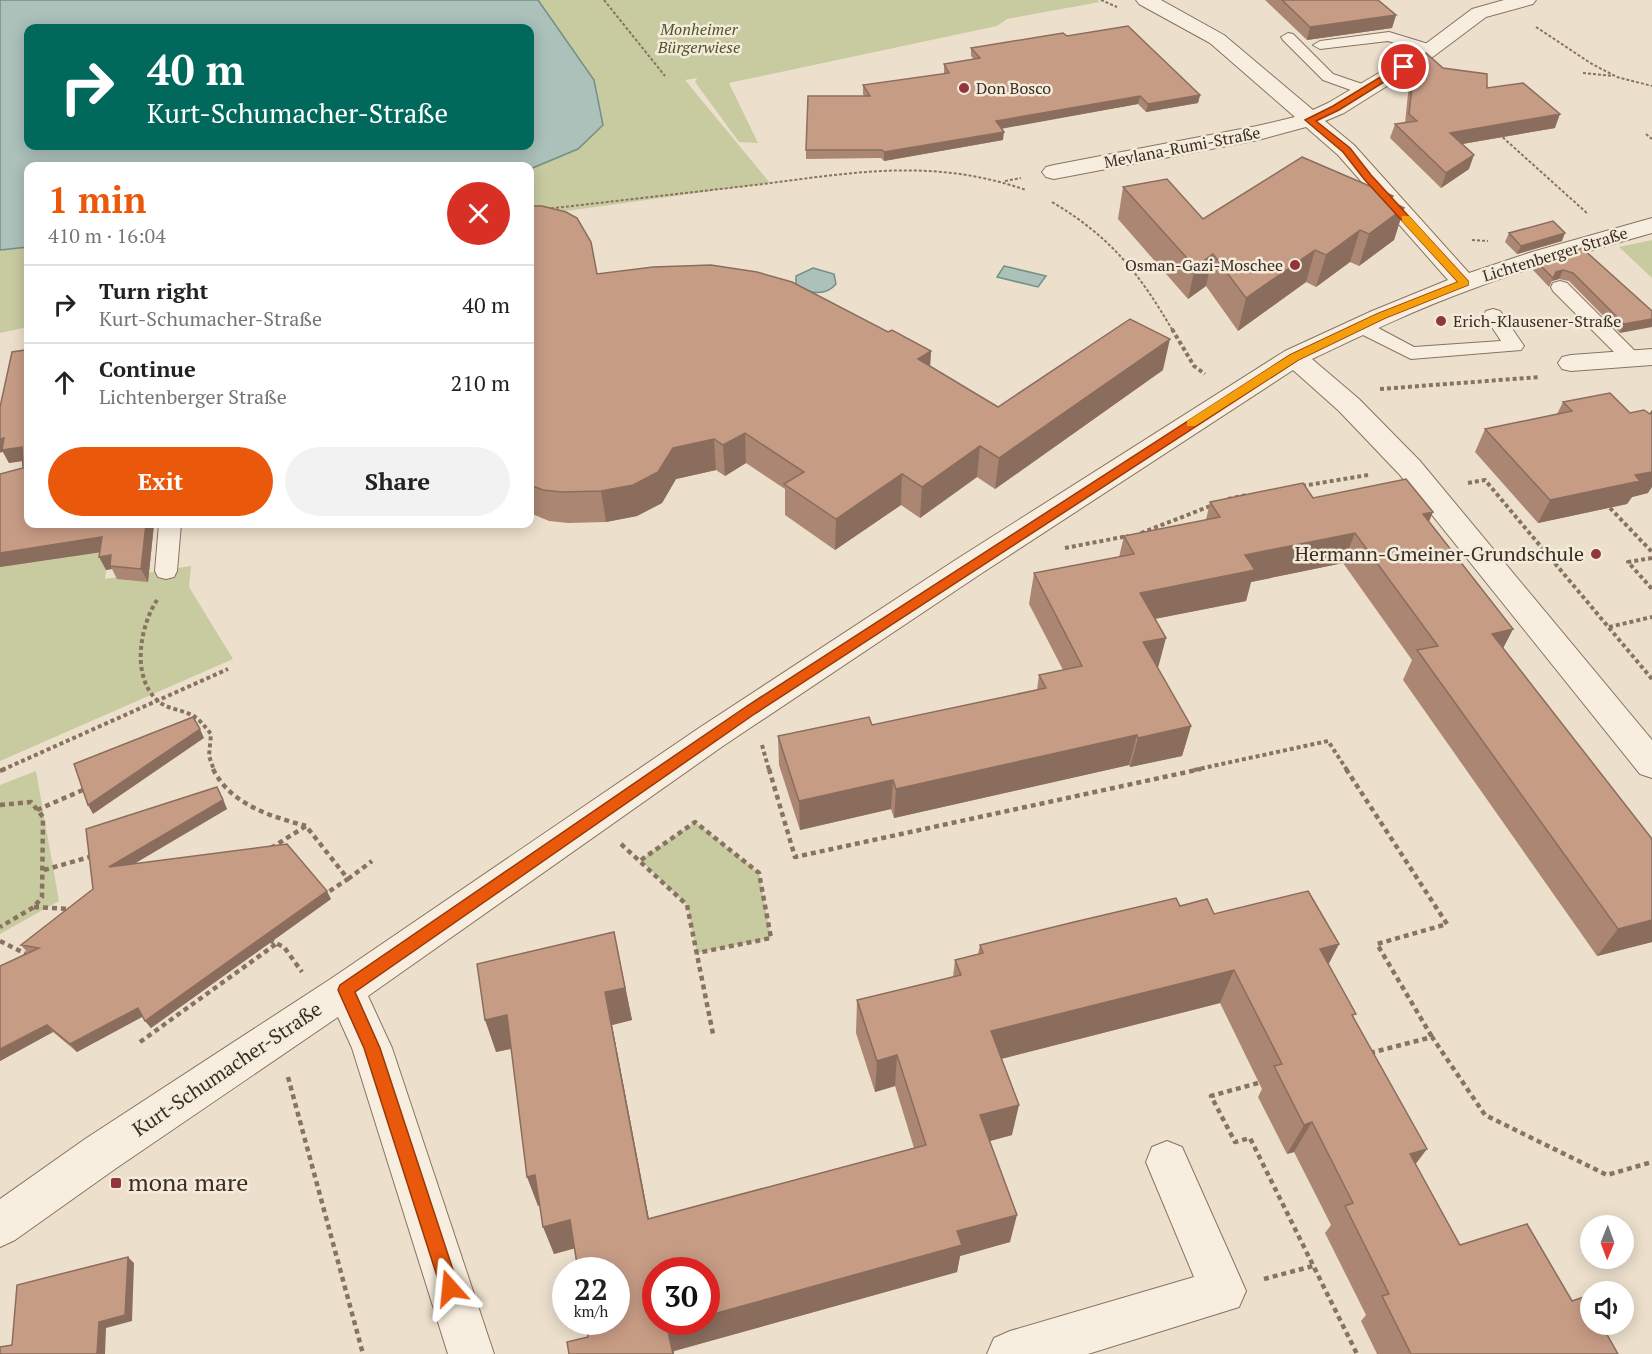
<!DOCTYPE html>
<meta charset="utf-8">
<style>
body{margin:0;font-family:"PT Serif",serif;background:#f2f2f2;color:#222;height:100vh;display:flex;flex-direction:column;font-size:22px;white-space:nowrap}
*{box-sizing:border-box;margin:0}
p{font-size:20px;color:#767676}
.icon{flex:none;width:33px;height:33px;fill:none;stroke:currentColor;stroke-width:2;stroke-linecap:round;stroke-linejoin:round}
.map{position:relative;flex:1;overflow:hidden}
.drawer{position:absolute;left:24px;top:162px;width:510px;height:366px;display:flex;flex-direction:column;background:#fff;border-radius:12px;box-shadow:0 3px 15px #0003}
.drawer>*{flex:none}
.guide{position:absolute;left:24px;top:24px;width:510px;height:126px;border-radius:12px;box-shadow:0 3px 15px #0003;background:#00695c;color:#fff;overflow:hidden}
.needle{width:39px;rotate:181deg}
.tools{position:absolute;left:1580px;top:1215px;display:grid;gap:12px}
.tools a{display:grid;place-items:center;width:54px;height:54px;border-radius:50%;background:#fff;box-shadow:0 3px 15px #0003;font-size:30px}
.speed{position:absolute;left:552px;top:1257px;display:flex;gap:12px;font-size:30px;font-weight:700;text-align:center}
.speed>*{display:grid;place-content:center;width:78px;height:78px;border-radius:50%;background:#fff;box-shadow:0 3px 15px #0003;line-height:1}
.speed small{font-size:15px;font-weight:400}
.speed .limit{border:9px solid #d22;background:#fff;color:#111}
.pin{position:absolute;display:grid;place-items:center;width:51px;height:51px;color:#fff;margin:-26px;border:3px solid #fff;border-radius:50%;box-shadow:0 2px 6px #0007}
.me{position:absolute;width:66px;margin:-33px;rotate:342deg;stroke-linejoin:round;filter:drop-shadow(0 0 4px #0008)}
.turn{display:flex;align-items:center;gap:21px;height:126px;padding:0 24px;font-size:27px}
.turn .icon{width:78px;height:78px;stroke-width:2.5}
.turn b{display:block;font-size:42px;line-height:51px}
.round{display:grid;place-items:center;flex:none;width:63px;height:63px;border-radius:32px;background:#f2f2f2}
.head{display:flex;align-items:center;justify-content:space-between;height:102px;padding:0 24px}
h1{font-size:36px;font-weight:700;line-height:45px;color:#ea580c}
.cta{display:flex;gap:12px;margin-top:auto;padding:12px 24px}
.cta a{flex:1;height:69px;border-radius:36px;background:#ea580c;color:#fff;font-size:24px;font-weight:700;line-height:69px;text-align:center}
.cta a+a{background:#f2f2f2;color:#222}
ul{padding:0;list-style:none}
li{display:flex;align-items:center;gap:18px;height:78px;padding:0 24px;border-top:2px solid #e0e0e0}
li div{flex:1}
li b{display:block;font-size:22px}
li em{font-style:normal}
.map>svg:first-child{display:block}
.green{fill:#c8caa0}
.water{fill:#acc1ba;stroke:#729086;stroke-width:1.5;fill-rule:evenodd}
.lines{fill:none;stroke-linecap:round;stroke-linejoin:round}
.lane-casing{stroke:#887361;stroke-width:2}
.street-casing{stroke:#887361;stroke-width:2}
.path-far2{stroke:#887361;stroke-width:2;stroke-dasharray:3 2;stroke-linecap:butt}
.path-far1{stroke:#887361;stroke-width:4;stroke-dasharray:4 3;stroke-linecap:butt}
.path{stroke:#887361;stroke-width:4.5;stroke-dasharray:5 4;stroke-linecap:butt}
.lane{fill:#f7eedf;fill-rule:evenodd}
.street{fill:#f7eedf;fill-rule:evenodd}
.wall{fill:#ab8672}
.shaded-wall{fill:#8b6d5d}
.building{fill:#c79c85;stroke:#8b6d5d;stroke-width:1.5}
.route{fill:#ea580c;stroke:#983908;stroke-width:1.5}
.slow{fill:#f59e0b}
.poi-dot{fill:#93353c;stroke:#f4ebdb;stroke-width:2}
.labels{text-anchor:middle;stroke-width:5;stroke-linejoin:round;paint-order:stroke}
.far-park-label{font-size:16px;font-style:italic;fill:#4d552b;stroke:#f4ebdb}
.far-poi-label{font-size:16px;fill:#3a2d23;stroke:#f4ebdb;text-anchor:start}
.far-street-label{font-size:16px;fill:#3a2d23;stroke:#f4ebdb}
.poi-label{font-size:20px;fill:#3a2d23;stroke:#f4ebdb;text-anchor:end}
.street-label{font-size:20px;fill:#3a2d23;stroke:#f4ebdb}
.near-poi-label{font-size:24px;fill:#3a2d23;stroke:#f4ebdb;text-anchor:start}
</style>
<div class="map">
<svg width="1652" height="1354" viewBox="0 0 1652 1354">
<rect width="100%" height="100%" fill="#ece0cc"/>
<path class="green" d="M538 0H1097L1100 2 1007 19 997 26 729 83 758 143 739 142 695 82 697 78 685 80 770 183 530 216V169L578 149 594 80Z
M1652 240V278L1619 247Z
M28 247V327L0 333V250Z
M60 524H121L108 558 105 579 191 566 189 587 233 659 0 761V567L54 559Z
M36 771 59 901 0 934V785Z
M695 822 759 873 771 938 697 953 687 905 640 860Z"/>
<path class="water" d="M0 0H538L594 80 603 125 578 149 530 169V166H28V247L0 250ZM28 28H530V146H28Z
M1004 266 1046 276 1038 287 997 277Z
M813 268 834 274 836 284C825 297 810 293 796 286V276Z"/>
<g class="lines">
<defs>
<path id="lane" d="M1389 32 1435 46 1438 49 1430 54 1388 41 1320 49 1313 45 1320 41Z
M1288 33 1293 34 1333 74 1371 87 1373 90 1371 93H1359L1323 80 1283 40 1281 37Z
M1560 281 1567 283 1638 354 1641 358 1638 362H1624L1553 291 1551 287 1553 283Z
M1493 309 1500 311 1524 346 1521 350 1411 359 1353 330 1351 326 1353 322H1367L1414 347 1501 341 1484 315 1486 311Z
M159 524H181L177 571 174 577 166 579 158 577 155 571Z"/>
<path id="street" d="M1136 0H1161L1224 35 1313 110 1328 103 1416 51 1472 9 1504 0H1536L1533 4 1486 17 1430 59 1344 113 1325 121 1354 145 1469 273 1532 252 1652 218V233C1592 250 1531 267 1472 289 1417 309 1365 334 1312 359L1359 399 1420 461 1652 740V778L1640 774 1400 475 1339 411 1293 370 979 575 723 746 368 996 392 1048 494 1354H448L352 1048 338 1017 115 1169 15 1240 0 1247V1199L85 1139 332 978 699 728 957 559 1285 351 1372 311 1448 280 1338 155 1306 127 1258 140 1054 179 1046 177 1042 172 1046 167 1054 165 1257 126 1295 117 1210 43 1139 4Z
M1652 349V365L1571 371 1562 369 1558 363 1562 357 1571 355Z
M1167 1141 1182 1147 1239 1275 1246 1291 1239 1307 1088 1354H987L994 1338 1010 1331 1194 1277 1146 1162 1152 1147Z"/>
</defs>
<use href="#lane" class="lane-casing"/>
<use href="#street" class="street-casing"/>
<path class="path-far2" d="M604 0 665 76
M1101 0 1117 7
M1536 27 1592 64 1617 77 1652 86
M1583 73 1613 76
M1499 134 1588 214
M1646 134 1652 139
M1005 181 1021 178
M1052 202C1111 237 1139 273 1173 331
M546 209C616 201 685 193 755 185 852 173 930 157 1026 190
M1472 240 1488 241"/>
<path class="path-far1" d="M1172 329 1194 366 1205 374
M1380 389 1540 377
M1468 483 1485 480 1652 679
M1302 486 1368 475
M1228 499 1247 495
M1610 508 1652 552
M1141 533 1213 505
M1065 548 1128 536
M1652 558 1628 562 1652 589
M157 600C140 626 131 676 157 700 167 710 183 709 195 717 201 721 206 728 211 734L209 756 214 770
M1609 627 1652 617
M762 745 769 770
M2 770 228 669
M1194 770 1328 741 1347 770"/>
<path class="path" d="M213 769C231 805 270 816 306 826
M769 769 795 857 1201 769
M1346 769 1447 924 1377 944 1432 1037
M0 771 5 769
M0 805 31 802 43 817 42 897 34 907 0 927
M37 810 85 789
M621 844 687 905 713 1034
M271 848 306 826 348 879 325 894
M641 860 695 822 759 873 771 938 697 953
M44 870 93 856
M348 879 372 861
M34 907 72 909
M269 940 284 947 302 972
M0 941 26 954
M140 1042 276 944
M1370 1053 1432 1037 1485 1115 1607 1175 1652 1162
M288 1077 363 1354
M1258 1083 1211 1096 1235 1142 1250 1138 1357 1354
M1264 1279 1313 1266"/>
<use href="#lane" class="lane"/>
<use href="#street" class="street"/>
</g>
<path class="wall" d="M1265 0H1378L1396 15 1392 28 1307 40Z
M1067 36 1200 95 1198 103 1146 112 1138 104 1002 128 1003 140 884 161 881 158 806 159V150L864 96 863 94V85L944 74V64L974 59 971 56V48Z
M1415 60 1443 68 1487 88 1555 128 1462 144 1469 169 1441 188 1390 138 1395 124 1405 123 1410 74Z
M1123 187 1203 219 1393 196 1391 202 1404 208 1394 240 1359 266 1350 262 1316 287 1306 282 1238 331 1206 286 1188 299 1118 219Z
M530 206 597 274 931 351 930 367 998 407 1163 370 995 489 977 477 920 518 901 505 835 550 785 515V489L746 463 725 476 716 470 676 479 662 503 637 516 606 522 568 523 549 521 530 513Z
M1509 233 1562 241 1517 254 1505 242Z
M1582 248 1652 311 1620 333 1569 281 1559 279 1552 281 1549 287 1533 270 1537 262Z
M25 350 28 524H154L148 582 117 579 112 569 106 570 100 552 0 567V474L23 468V461L9 463 3 452 0 453Z
M1563 402 1648 493 1632 497 1627 504 1538 523 1475 452 1485 429 1557 414Z
M1313 498 1429 522 1513 629 1503 648 1652 942 1597 956 1403 680 1412 660 1343 563 1251 582 1246 601 1155 619 1158 668 1191 726 1182 756 1130 767 1129 765 894 818 891 809 800 830 779 765 778 736 872 725 1037 690 1039 675 1063 670 1029 604 1034 573 1119 557 1124 536 1206 520 1210 502Z
M222 796 227 809 134 864 331 899 151 1028 143 1016 77 1052 53 1032 0 1061V966L28 953 21 945Z
M1180 906 1339 944 1328 964 1354 1018 1415 1164 1460 1245 1572 1301 1618 1354H1377L1361 1321 1366 1315 1325 1233 1331 1225 1294 1152 1287 1154 1258 1097 1262 1089 1220 1003 1001 1059 1012 1135 990 1141 1010 1242 960 1256 957 1272 674 1351V1354H569L588 1337 574 1248 554 1254 540 1205 538 1206 511 1049 496 1052 614 932 632 1020 612 1025 649 1219 914 1148 895 1086 875 1092 856 1033 857 1000 953 977 955 960 978 954 980 945Z"/>
<path class="shaded-wall" d="M1396 15 1392 28 1307 40 1310 27Z
M1200 95 1198 103 1146 112 1148 104Z
M1140 96 1138 104 995 130 996 121Z
M1560 114 1555 128 1445 147 1450 133Z
M1004 132 1003 140 884 161V152Z
M1474 155 1469 169 1441 188 1446 173Z
M1393 196 1385 222 1404 208 1394 240 1359 266 1369 234 1388 200Z
M1360 230 1350 262 1316 287 1326 255Z
M1565 233 1562 241 1517 254 1521 246Z
M1315 250 1306 282 1238 331 1246 298Z
M1213 254 1206 286 1188 299 1195 267Z
M1563 270 1559 279 1552 281 1549 287 1556 272Z
M1652 319V327L1620 333 1624 324Z
M1170 339 1163 370 995 489 999 458Z
M931 351 929 381 918 359Z
M745 433 746 463 725 476 723 445Z
M4 438 22 447 28 460 9 463 3 452H0V439Z
M714 439 716 470 676 479 662 503 637 516 606 522 601 491 673 448Z
M980 446 977 477 920 518 922 487Z
M1652 462V487L1648 493 1632 497 1627 504 1538 523 1550 500Z
M902 474 901 505 835 550 836 519Z
M1433 512 1420 543 1423 514Z
M146 524H154L148 582 141 569Z
M1355 533 1343 563 1251 582 1246 601 1133 623 1140 593 1245 555Z
M102 537 109 551 0 567V553Z
M111 555 110 566 112 569 106 570 99 557Z
M1513 629 1497 660 1492 634Z
M1166 638 1158 668 1143 642Z
M1191 726 1182 756 1130 767 1138 738Z
M200 729 204 738 93 814 88 805Z
M1137 735 1129 765 894 818 896 789Z
M893 780 891 809 800 830 799 801Z
M217 787 227 809 115 875 109 867Z
M327 891 331 899 151 1028 145 1021Z
M1652 920V942L1597 956 1618 929Z
M614 932 632 1020 612 1025 654 1246 648 1219 605 992Z
M1339 944 1322 977 1320 949Z
M1234 970 1220 1003 985 1063 991 1031Z
M138 1008 144 1016 77 1052 70 1044Z
M507 1015 518 1047 496 1052 485 1020Z
M47 1025 53 1032 0 1061V1049Z
M897 1055 895 1086 875 1092 877 1061Z
M1019 1105 1012 1135 975 1145 980 1115Z
M1312 1122 1294 1152 1287 1154 1304 1125Z
M1427 1149 1405 1178 1410 1154Z
M535 1175 546 1204 538 1206 527 1177Z
M1017 1215 1010 1242 960 1256 957 1272 674 1351V1354H673L667 1327 688 1322H706V1316L957 1231Z
M570 1220 580 1247 554 1254 543 1227Z
M128 1257 134 1263 132 1321 106 1328 105 1354H97L99 1322Z"/>
<path class="building" d="M1282 0H1378L1396 15 1310 27Z
M1128 26 1200 95 1148 104 1140 96 996 121 1004 132 884 152 882 150H806L808 96H870L863 85 949 73 944 64 980 58 971 48 1063 33 1067 36Z
M1426 53 1443 68 1487 74V88L1523 83 1560 114 1450 133 1474 155 1446 173 1395 124 1417 121 1409 114 1415 60Z
M1302 157 1393 196 1388 200 1404 208 1369 234 1360 230 1326 255 1315 250 1246 298 1213 254 1195 267 1123 187 1167 179 1203 219Z
M530 206H542L566 212 577 218 591 242 597 274 653 267 711 265 757 272 792 282 888 332 892 330 931 351 918 359 998 407 1130 319 1170 339 999 458 980 446 922 487 902 474 836 519 784 484 804 472 745 433 723 445 714 439 673 448 658 472 633 485 601 491 562 492 543 490 530 485Z
M1553 221 1565 233 1521 246 1509 233Z
M1582 248 1652 311V319L1624 324 1573 273 1563 270 1556 272 1553 278 1537 262Z
M27 341H28V524H146L141 569 110 566 111 555 99 557 102 537 0 553V474L23 468 22 447 2 450 4 438 0 439V407L12 352 25 350Z
M1610 393 1630 413 1644 410 1650 414 1652 411V472L1635 475 1640 481 1550 500 1485 429 1572 411 1563 402Z
M1406 479 1433 512 1423 514 1513 629 1492 634 1652 839V920L1618 929 1417 650 1438 646 1355 533 1245 555 1255 570 1140 593 1166 638 1143 642 1191 726 1138 738 1137 735 896 789 893 780 799 801 778 736 869 717 872 725 1046 688 1039 675 1082 666 1034 573 1134 554 1124 536 1220 517 1210 502 1303 483 1313 498Z
M193 717 200 729 88 805 74 764Z
M217 787 223 800 109 867 287 844 327 891 145 1021 138 1008 70 1044 47 1025 0 1049V966L39 948 21 945 93 889 86 829Z
M1308 891 1339 944 1320 949 1356 1014 1352 1015 1427 1149 1410 1154 1460 1245 1527 1224 1572 1301 1584 1297 1590 1306V1324H1601L1618 1354H1411L1382 1296 1389 1294 1345 1206 1353 1203 1312 1122 1304 1125 1274 1066 1282 1064 1234 970 991 1031 1019 1105 980 1115 1017 1215 957 1231 962 1245 706 1316V1270H656V1322H688L667 1327 673 1354H569L567 1342 588 1337 586 1322H616V1270H578L570 1220 543 1227 535 1175 527 1177 507 1015 485 1020 477 964 614 932 625 988 605 992 648 1219 926 1145 897 1055 877 1061 857 1000 961 975 955 960 983 953 980 945 1074 922 1176 898 1180 906 1207 899 1214 914Z
M128 1257 125 1315 99 1322 97 1354H0V1347L12 1345 17 1285Z"/>
<path class="route" d="M1400 65 1408 67 1339 110 1316 121 1350 148 1371 175 1468 281V285L1385 318 1298 360 756 713 355 992 380 1048 459 1288 457 1295 450 1298 443 1295 364 1048 338 990 340 985 747 706 1290 355 1377 314 1458 282 1364 179 1343 152 1305 120 1333 106Z"/>
<path class="slow" d="M1402 216H1409L1468 281V285L1385 318 1298 360 1195 426H1187V421L1290 355 1377 314 1458 282 1402 221Z"/>
<g class="poi-dot">
<circle cx="964" cy="88" r="6"/>
<circle cx="1295" cy="265" r="6"/>
<circle cx="1441" cy="321" r="6"/>
<circle cx="1596" cy="554" r="6"/>
<rect x="110" y="1177" width="12" height="12" rx="3"/>
</g>
<g class="labels">
<g class="far-park-label">
<text x="699" y="35">Monheimer<tspan x="699" dy="18">Bürgerwiese</tspan></text>
</g>
<g class="far-poi-label">
<text x="976" y="94">Don Bosco</text>
<text x="1283" y="271" text-anchor="end">Osman-Gazi-Moschee</text>
<text x="1453" y="327">Erich-Klausener-Straße</text>
</g>
<g class="far-street-label">
<text transform="translate(1182 147) rotate(-11)" y="6">Mevlana-Rumi-Straße</text>
<text transform="translate(1555 254) rotate(-17)" y="6">Lichtenberger Straße</text>
</g>
<g class="poi-label">
<text x="1584" y="561">Hermann-Gmeiner-Grundschule</text>
</g>
<g class="street-label">
<text transform="translate(227 1069) rotate(-34)" y="7">Kurt-Schumacher-Straße</text>
</g>
<g class="near-poi-label">
<text x="128" y="1191">mona mare</text>
</g>
</g>
</svg>
<div class="tools">
<a><svg class="needle" viewBox="-14 -14 28 28"><path d="M0-13l5 13h-10z" fill="#e53935"/><path d="M0 13l5-13h-10z" fill="#767676"/></svg></a>
<a><svg class="icon" aria-label="sound" viewBox="0 0 24 24"><path d="M4 9h4l5-4v14l-5-4H4zM17 9q2 3 0 6"/></svg></a>
</div>
<div class="speed"><div>22<small>km/h</small></div><div class="limit">30</div></div>
<div class="pin" style="left:1404px;top:67px;background:#d93025"><svg class="icon" aria-label="arrive" viewBox="0 0 24 24"><path d="M6 21V4h12l-3 4 3 4H6"/></svg></div>
<svg class="me" style="left:450px;top:1288px" viewBox="-20 -20 40 40"><path d="M0-17L14 15 0 8-14 15z" fill="#ea580c" stroke="#fff" stroke-width="4"/></svg>
<div class="guide">
<div class="turn"><svg class="icon" aria-label="right" viewBox="0 0 24 24"><path d="M7 20v-9h11M14 6l5 5-5 5"/></svg><div><b>40 m</b>Kurt-Schumacher-Straße</div></div>
</div>
<section class="drawer">
<div class="head"><div><h1>1 min</h1><p>410 m · 16:04</p></div><a class="round" style="background:#d93025;color:#fff"><svg class="icon" aria-label="close" viewBox="0 0 24 24"><path d="M6 6l12 12M18 6L6 18"/></svg></a></div>
<ul>
<li><svg class="icon" aria-label="right" viewBox="0 0 24 24"><path d="M7 20v-9h11M14 6l5 5-5 5"/></svg><div><b>Turn right</b><p>Kurt-Schumacher-Straße</p></div><em>40 m</em></li>
<li><svg class="icon" aria-label="ahead" viewBox="0 0 24 24"><path d="M12 20V5M6 11l6-6 6 6"/></svg><div><b>Continue</b><p>Lichtenberger Straße</p></div><em>210 m</em></li>
</ul>
<div class="cta"><a>Exit</a><a>Share</a></div>
</section>
</div>
